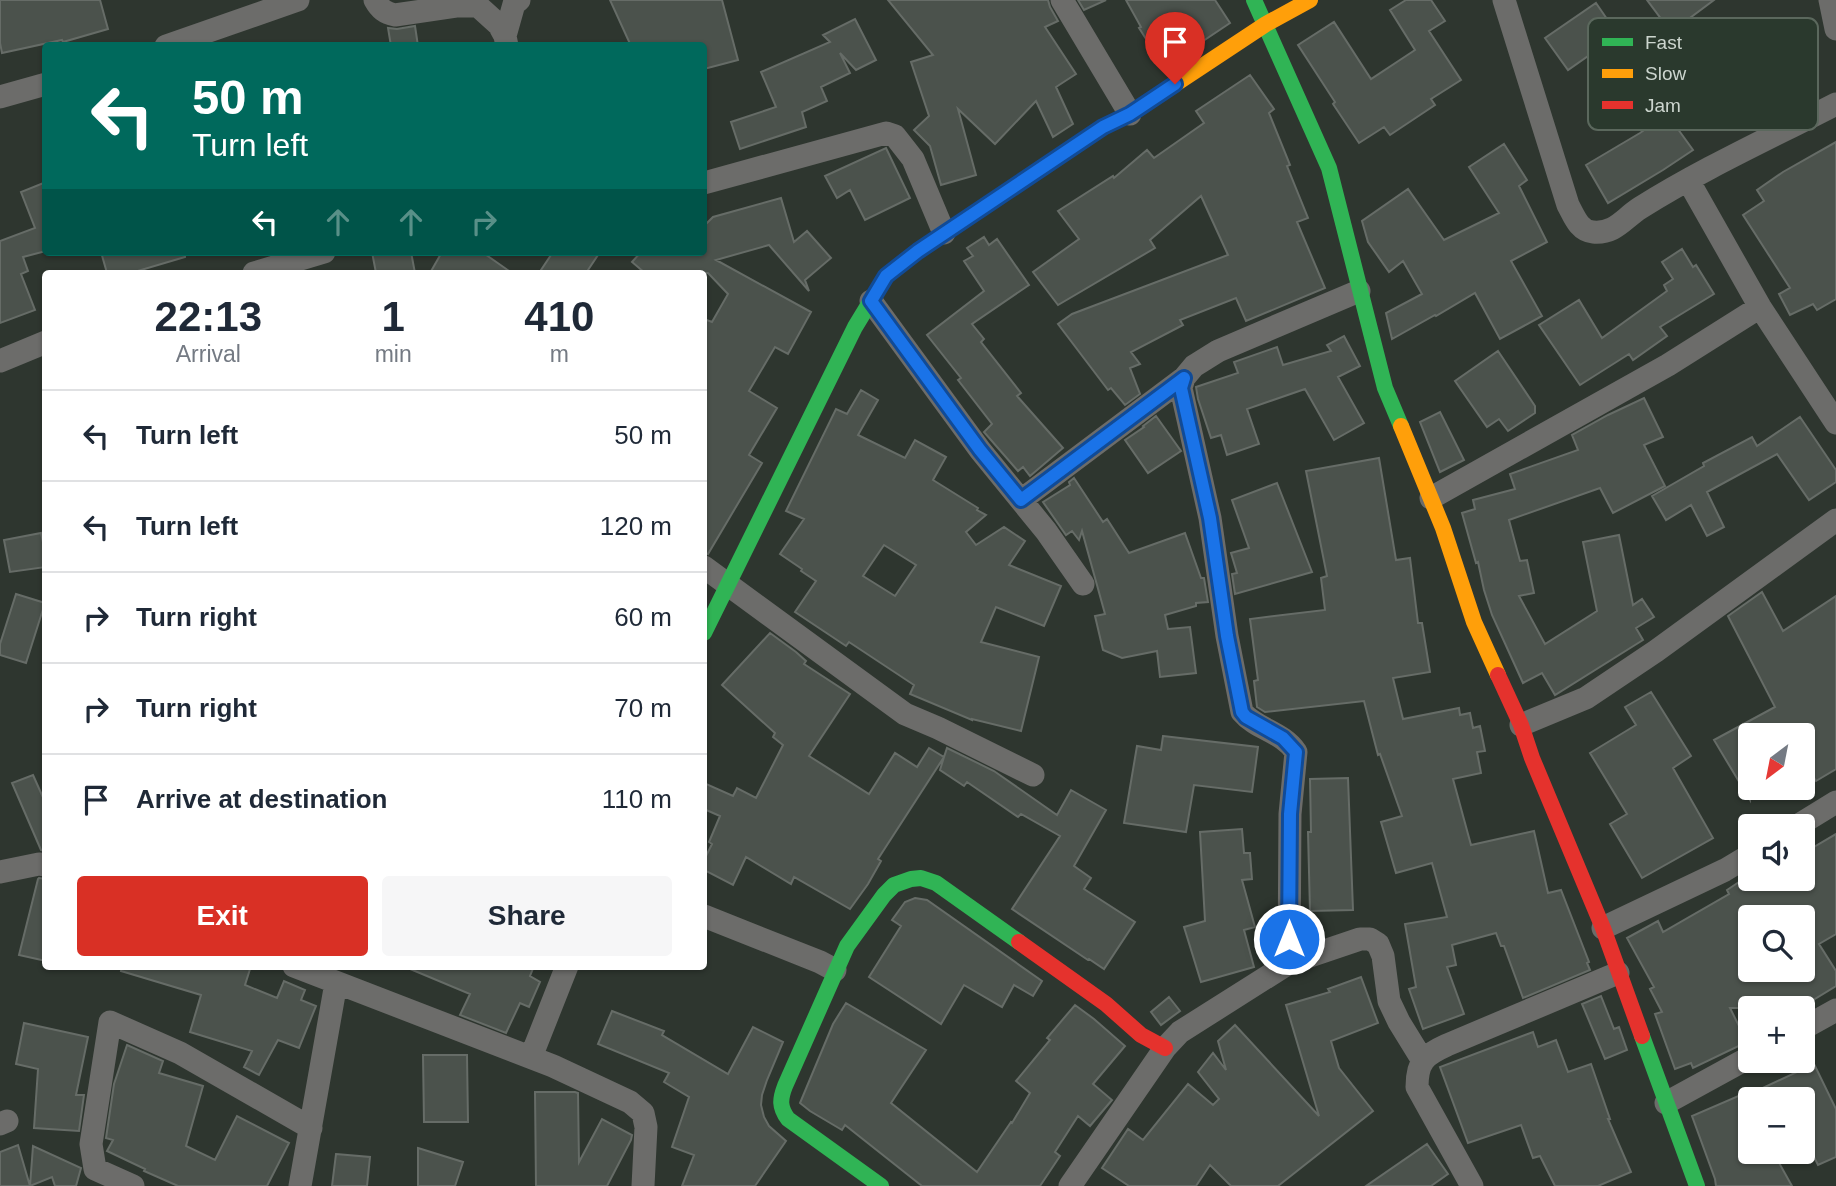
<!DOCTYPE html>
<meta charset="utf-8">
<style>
body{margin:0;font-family:Arial,sans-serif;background:#f6f6f7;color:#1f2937;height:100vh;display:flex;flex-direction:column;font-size:26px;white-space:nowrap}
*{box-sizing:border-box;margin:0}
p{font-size:23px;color:#747a83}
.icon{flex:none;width:38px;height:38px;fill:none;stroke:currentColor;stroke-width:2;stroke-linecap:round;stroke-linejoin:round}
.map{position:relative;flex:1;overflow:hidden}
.panel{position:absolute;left:42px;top:270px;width:665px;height:700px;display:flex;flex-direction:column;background:#fff;border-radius:7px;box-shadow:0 2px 5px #0004}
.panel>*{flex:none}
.banner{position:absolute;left:42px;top:42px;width:665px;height:214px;border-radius:7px;box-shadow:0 2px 5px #0004;background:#00695c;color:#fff;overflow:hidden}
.needle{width:46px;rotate:212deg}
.tools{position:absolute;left:1738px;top:723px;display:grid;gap:14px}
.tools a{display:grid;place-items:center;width:77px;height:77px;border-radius:7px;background:#fff;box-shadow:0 2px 5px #0004;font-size:35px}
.pin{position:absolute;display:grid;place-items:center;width:60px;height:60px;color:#fff;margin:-72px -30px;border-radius:50% 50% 50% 0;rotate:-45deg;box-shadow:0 0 7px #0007}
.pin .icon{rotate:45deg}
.me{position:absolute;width:77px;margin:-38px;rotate:0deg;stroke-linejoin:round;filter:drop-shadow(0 0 5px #0008)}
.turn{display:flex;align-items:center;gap:24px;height:147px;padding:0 35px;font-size:32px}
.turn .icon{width:91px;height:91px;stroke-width:2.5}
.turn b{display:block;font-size:49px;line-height:60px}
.lanes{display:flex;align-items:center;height:66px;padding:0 35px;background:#0003;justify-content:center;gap:35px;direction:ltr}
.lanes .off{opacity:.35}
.eta{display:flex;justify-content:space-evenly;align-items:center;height:119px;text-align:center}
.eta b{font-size:42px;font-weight:800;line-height:49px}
.cta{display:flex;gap:14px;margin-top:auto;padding:14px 35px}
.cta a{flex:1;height:80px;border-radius:7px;background:#d93025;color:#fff;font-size:28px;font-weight:800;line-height:80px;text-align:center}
.cta a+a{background:#f6f6f7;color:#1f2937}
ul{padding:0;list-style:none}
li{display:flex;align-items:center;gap:21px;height:91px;padding:0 35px;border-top:2px solid #e0e1e3}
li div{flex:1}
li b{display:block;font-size:26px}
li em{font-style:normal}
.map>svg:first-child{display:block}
.building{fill:#4b524c;stroke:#666c67;stroke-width:2;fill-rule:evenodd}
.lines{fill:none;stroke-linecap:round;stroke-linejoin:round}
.street{stroke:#6c6c6a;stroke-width:23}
.fast{stroke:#30b455;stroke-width:16}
.slow{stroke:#ff9f0a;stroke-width:16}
.jam{stroke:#e5322d;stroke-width:16}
.route-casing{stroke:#114b97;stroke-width:18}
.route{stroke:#1a73e8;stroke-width:12}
.key{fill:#2a392d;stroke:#5b685d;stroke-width:2}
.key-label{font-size:19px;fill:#ccd5ce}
</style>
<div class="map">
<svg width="1836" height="1186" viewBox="0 0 1836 1186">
<rect width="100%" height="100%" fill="#2e362f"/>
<path class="building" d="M0 0H100L108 29 63 42 62 40 2 53 0 43Z
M610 0H722L738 60 704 69V46H631Z
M888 0H1048L1050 7 1058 21 1045 27 1076 74 1056 87 1073 124 1053 137 1036 101 995 144 958 109 976 175 941 185 930 146 914 130 929 116 911 62 933 55Z
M1078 0H1106L1084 10Z
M1126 0H1215L1230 23 1164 67 1139 28 1141 27Z
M1406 0H1431L1445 21 1429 31 1461 80 1431 99 1435 105 1390 135 1384 127 1359 143 1333 104 1335 102 1298 45 1334 22 1371 79 1415 50 1390 10Z
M1647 0H1714L1671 32Z
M1596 3 1618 35 1568 70 1545 38Z
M855 19 876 60 856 70 840 53 850 73 821 87 827 101 802 112 806 127 740 149 731 122 776 107 761 72 830 42 823 35Z
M415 26 418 46H391L388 28 397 29Z
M1250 75 1274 109 1269 113 1290 165 1287 166 1308 218 1297 222 1325 288 1246 321 1236 298 1180 320 1183 325 1131 352 1140 364 1130 368 1140 394 1125 405 1111 388 1108 390 1058 324 1072 314 1228 255 1201 196 1150 240 1155 248 1058 305 1033 272 1079 239 1058 211 1113 176 1114 178 1147 150 1154 158 1204 123 1196 111Z
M1667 114 1693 150 1663 170 1608 203 1586 165 1640 133Z
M1836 142V299L1817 310 1813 304 1790 315 1779 294 1790 288 1743 215 1764 201 1757 190 1783 172Z
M1504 144 1527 180 1519 186 1547 242 1511 261 1542 316 1500 339 1475 293 1436 316 1435 315 1392 339 1386 313 1422 294 1403 261 1389 272 1368 242 1362 221 1408 189 1444 240 1499 213 1469 167Z
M886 148 910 198 865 220 850 190 837 198 825 176Z
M46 182V251L23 257 28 271 21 274 35 310 0 323V241L35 228 21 192Z
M781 198 794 242 807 231 831 258 805 280 809 291 769 245 716 260 811 312 788 354 775 347 749 391 777 408 749 455 762 463 708 554 704 553V319L712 322 728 294 708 273H645L632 262 641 252H704V226L713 217Z
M984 237 989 245 997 239 1029 285 972 324 984 339 981 342 1021 393 1017 396 1063 448 1030 476 1023 467 1018 471 984 432 992 424 958 380 961 378 927 335 984 291 964 261 973 256 967 248Z
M1682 249 1693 267 1696 265 1714 294 1660 327 1667 336 1633 360 1629 354 1580 385 1539 325 1579 300 1602 338 1667 291 1664 285 1673 279 1662 262Z
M101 252H185V257L131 273H107Z
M372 252H411L415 273H376Z
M442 252H482L512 273H430Z
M553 252H600L586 273H539Z
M1344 336 1360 366 1338 377 1364 423 1334 440 1305 389 1247 409 1259 444 1227 455 1221 435 1211 438 1198 399 1196 387 1238 373 1234 362 1277 347 1283 365 1331 351 1327 345Z
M1498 351 1535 406V413L1508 431 1499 419 1487 427 1455 381Z
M861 390 878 400 858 435 905 458 915 440 946 457 933 480 978 508 977 510 986 515 966 532 976 545 1004 527 1025 541 1009 565 1061 586 1044 626 996 607 981 642 1039 657 1021 731 972 719V720L910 694 914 685 849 642 846 646 795 612 816 581 801 571 802 569 780 554 804 519 786 511 836 409 847 414ZM884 545 916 565 895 596 863 576Z
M1644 398 1663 437 1644 445 1665 486 1613 513 1600 488 1509 520 1520 561 1527 560 1534 593 1519 596 1545 644 1597 611 1583 542 1619 535 1633 605 1642 599 1654 617 1636 628 1643 640 1555 695 1542 673 1523 683 1492 615 1484 590 1478 562 1476 563 1462 513 1475 509 1473 500 1515 489 1510 474 1578 450 1572 435 1608 415Z
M1440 412 1464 460 1440 472 1420 422Z
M1156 416 1181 451 1148 473 1125 440 1144 427 1143 426Z
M1800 417 1836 470V482L1809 500 1777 454 1707 492 1724 527 1707 536 1691 505 1666 520 1652 496 1704 466 1703 463 1752 437 1757 446Z
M1379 458 1396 560 1410 558 1418 623H1422L1430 672 1393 678 1403 719 1459 708 1460 715 1470 713 1473 728 1480 726 1485 751 1477 752 1481 773 1453 779 1471 845 1534 831 1548 893 1561 890 1589 962 1587 963 1590 970 1523 998 1504 946H1501L1496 933 1452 945 1456 965 1447 967 1464 1014 1423 1029 1409 989 1416 987 1405 924 1447 917 1432 863 1396 873 1381 822 1402 816 1380 754 1378 755 1364 701 1265 712 1257 707 1254 681 1258 680 1250 619 1325 610 1321 578 1327 576 1306 471Z
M1074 478 1103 522 1107 519 1129 553 1185 533 1201 578H1204L1208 602 1196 603V606L1165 615 1168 629 1190 627 1196 673 1160 677 1157 651 1122 658 1103 650 1095 616 1105 614 1082 531 1079 540 1072 531 1066 535 1043 502 1070 485 1069 482Z
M1277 483 1312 572 1235 594 1232 574 1237 573 1231 553 1249 548 1232 500Z
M41 533 46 556V567L10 572 4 540Z
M1762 592 1783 631 1836 596V769L1816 781 1802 759V735H1750V800L1714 740 1775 707 1728 616Z
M16 594 45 603 26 663 0 655V644Z
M770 633 796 652 806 661 804 664 850 694 809 756 869 794 895 753 917 767 929 748 944 757 947 748 994 771 1057 815 1071 790 1106 810 1074 866 1091 878 1084 889 1135 922 1104 969 1089 959 1088 960 1012 909 1060 836 1021 814 1018 817 967 782 964 786 940 770 944 757 878 859 881 861 868 884 850 909 794 877 791 884 746 857 733 885 704 870V860L712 844 709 842 720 816 704 809V783L733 796 737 788 756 798 783 745 773 737 775 733 722 685Z
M1651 692 1691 756 1673 768 1713 838 1642 878 1610 824 1627 814 1590 753 1636 725 1625 707Z
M1163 736 1258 747 1252 792 1194 785 1186 832 1124 823 1137 746 1161 750Z
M33 775 46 804V851L41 850 12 783Z
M1348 778 1353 910 1310 911 1308 832H1311L1310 779Z
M1242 829 1244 853H1250L1252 879 1242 880 1255 927 1244 930 1254 967 1201 982 1184 927 1205 921 1200 832Z
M1836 834V934L1819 944 1836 971V986L1800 1008H1730L1747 1042 1693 1068 1691 1063 1675 1069 1655 1014 1662 1012 1650 989 1654 987 1627 938 1658 921 1663 932 1729 894 1727 890 1745 878H1802V854ZM1750 917H1802V970H1750Z
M39 878 46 879V961L19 955 38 879Z
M915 898 927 900 1042 981 1033 996 1014 985 1002 1007 964 985 941 1024 869 977 901 926 892 920 905 902Z
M122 966H251L245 985 277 998 284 981 305 990 301 1000 316 1006 299 1048 278 1040 259 1075 244 1067 252 1051 190 1032 201 995 121 971Z
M403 966H534L530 976 540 982 529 1007 520 1003 506 1033 460 1015 470 994Z
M1361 977 1378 1023 1331 1041 1339 1068 1373 1111 1278 1186H1231L1210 1165 1196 1186H1129L1102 1168 1128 1129 1143 1140 1188 1084 1213 1105 1219 1099 1198 1072 1213 1053 1226 1070 1218 1041 1235 1025 1319 1116 1286 1005 1330 992 1328 989Z
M1601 996 1614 1029 1619 1027 1627 1050 1605 1059 1582 1004Z
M1169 997 1180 1011 1161 1025 1151 1012Z
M846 1003 926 1050 891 1103 977 1172 1011 1122 1012 1123 1030 1093 1016 1081 1050 1040 1047 1038 1075 1005 1094 1019 1125 1046 1093 1084 1112 1100 1090 1126 1078 1116 1055 1152 1060 1156 1040 1186H922L845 1125 842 1130 810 1111 800 1103 833 1024Z
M612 1011 664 1031 662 1035 728 1074 753 1027 783 1042 767 1080 762 1095 761 1105 764 1117 769 1126 786 1141 755 1186H682L694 1155 672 1147 689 1097 664 1082 669 1073 598 1044Z
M24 1023 88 1037 76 1095H84L79 1131 34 1128 38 1069 16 1064Z
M1533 1032 1538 1047 1556 1040 1568 1072 1591 1064 1610 1119H1608L1631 1172 1598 1186H1555L1540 1156 1533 1158 1521 1125 1468 1143 1440 1067Z
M127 1045 163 1061 159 1073 203 1086 186 1146 215 1160 237 1116 289 1143 267 1186H178L144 1171 145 1169 107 1151 113 1140 106 1138 114 1084Z
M423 1055H467L468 1122H424Z
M1814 1064 1836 1109V1157L1818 1165 1802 1133V1099H1750V1152H1773L1792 1186H1716L1715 1179 1692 1116 1750 1091V1094Z
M535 1092H575L578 1093 579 1162 602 1119 632 1135 631 1140 607 1186H536Z
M1427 1144 1448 1174 1431 1186H1366Z
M18 1145 30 1186 33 1146 81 1168 76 1186H55L52 1177 30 1186H0V1152Z
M418 1148 463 1162 455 1186H418Z
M336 1154 370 1157 367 1186H332Z"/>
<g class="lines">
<path class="street" d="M375 0C380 9 385 13 395 15L456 6H478L499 25 505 36 507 46
M1062 0 1130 114
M1504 0 1568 205C1574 216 1579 231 1593 232 1615 234 1623 219 1640 208 1702 169 1770 138 1836 104
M1830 0 1836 29
M505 36 514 4 519 0
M166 46 298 0
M0 97 46 84
M1688 180 1760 307 1836 423
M704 183 886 133 895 136 913 159 944 233
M254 273 324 252
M871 301 980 450 1046 531 1083 584
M0 361 46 342
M1184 378 1181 388 1210 518 1227 636 1242 712C1256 729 1283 732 1296 752L1290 814 1289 963
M1431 498 1668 365 1760 307
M1021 500 1184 378 1194 366 1218 351 1359 291
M704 567 905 714 938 728 1033 775
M1521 725 1586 698 1656 651 1836 520
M1797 826 1836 802
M0 872 39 864 46 865
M704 916 820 962 835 970
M1603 928 1725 870 1750 855
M294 966 553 1066 630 1102 643 1113 646 1127 643 1186
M1802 1029 1836 1010
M531 1057 567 966
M1666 1103 1750 1057
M0 1124 7 1121
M133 1186 95 1169 91 1144 110 1022 180 1053 311 1128
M300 1186 336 983
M1070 1186 1165 1048 1180 1032 1289 963 1360 939H1370L1378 944 1383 956 1389 1001 1399 1022 1423 1061
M1472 1186 1417 1087C1417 1061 1425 1055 1447 1045L1618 973"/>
<path class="fast" d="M1254 0 1329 168 1385 388 1401 426
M704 633 855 327 886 276 918 251 1063 154
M1642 1036 1697 1186
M881 1186 788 1119C779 1107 780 1099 785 1086L847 946 884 895 894 885 911 879 921 878 936 883 1019 942"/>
<path class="slow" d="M1063 154 1103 127 1130 114 1266 24 1310 0
M1401 426 1443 528 1474 622 1498 675"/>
<path class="jam" d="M1498 675 1521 725 1532 758 1603 928 1642 1036
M1019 942 1106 1004 1141 1035 1165 1048"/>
</g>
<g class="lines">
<defs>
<path id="route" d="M1175 84 1130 114 1103 127 918 251 886 276 871 301 980 450 1021 500 1184 378 1181 388 1210 518 1227 636 1242 712 1246 717 1283 738 1296 752 1290 814 1289 939"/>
</defs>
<use href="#route" class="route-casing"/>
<use href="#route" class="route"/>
</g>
<rect x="1588" y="18" width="230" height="112" rx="10" class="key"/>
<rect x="1602" y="38" width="31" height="8" fill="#30b455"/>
<rect x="1602" y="69" width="31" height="9" fill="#ff9f0a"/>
<rect x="1602" y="101" width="31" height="8" fill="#e5322d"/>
<g class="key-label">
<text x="1645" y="49">Fast</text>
<text x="1645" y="80">Slow</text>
<text x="1645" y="112">Jam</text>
</g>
</svg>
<div class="tools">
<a><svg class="needle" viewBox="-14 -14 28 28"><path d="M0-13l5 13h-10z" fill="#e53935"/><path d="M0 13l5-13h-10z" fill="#747a83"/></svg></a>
<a><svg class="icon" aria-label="sound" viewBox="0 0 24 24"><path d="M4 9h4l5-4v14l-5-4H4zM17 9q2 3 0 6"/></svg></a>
<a><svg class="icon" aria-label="search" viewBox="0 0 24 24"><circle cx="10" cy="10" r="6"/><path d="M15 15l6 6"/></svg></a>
<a>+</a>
<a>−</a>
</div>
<div class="pin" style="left:1175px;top:84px;background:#d93025"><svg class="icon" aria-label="arrive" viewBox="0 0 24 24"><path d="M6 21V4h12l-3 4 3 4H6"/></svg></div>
<svg class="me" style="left:1289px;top:939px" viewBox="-20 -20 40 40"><circle r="17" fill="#1a73e8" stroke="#fff" stroke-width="3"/><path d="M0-11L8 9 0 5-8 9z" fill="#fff"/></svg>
<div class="banner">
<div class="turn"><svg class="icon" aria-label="left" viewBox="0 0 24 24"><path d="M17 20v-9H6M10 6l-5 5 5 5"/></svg><div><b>50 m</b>Turn left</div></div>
<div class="lanes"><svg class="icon" aria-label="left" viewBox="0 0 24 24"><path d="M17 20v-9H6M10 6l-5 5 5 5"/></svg><svg class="icon off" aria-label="ahead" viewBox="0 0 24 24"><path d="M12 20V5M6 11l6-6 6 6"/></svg><svg class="icon off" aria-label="ahead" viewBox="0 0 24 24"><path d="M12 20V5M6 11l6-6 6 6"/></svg><svg class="icon off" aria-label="right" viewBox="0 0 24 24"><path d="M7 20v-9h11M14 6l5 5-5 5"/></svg></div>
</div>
<section class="panel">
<div class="eta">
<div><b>22:13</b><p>Arrival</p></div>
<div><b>1</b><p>min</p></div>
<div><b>410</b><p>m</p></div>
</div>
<ul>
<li><svg class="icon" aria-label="left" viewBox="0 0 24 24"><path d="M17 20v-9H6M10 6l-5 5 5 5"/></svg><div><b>Turn left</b></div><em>50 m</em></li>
<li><svg class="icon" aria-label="left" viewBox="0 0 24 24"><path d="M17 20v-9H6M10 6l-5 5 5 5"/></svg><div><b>Turn left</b></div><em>120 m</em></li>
<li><svg class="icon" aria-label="right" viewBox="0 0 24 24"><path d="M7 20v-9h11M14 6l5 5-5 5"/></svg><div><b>Turn right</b></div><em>60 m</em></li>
<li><svg class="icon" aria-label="right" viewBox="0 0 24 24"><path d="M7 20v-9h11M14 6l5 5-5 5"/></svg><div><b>Turn right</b></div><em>70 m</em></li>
<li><svg class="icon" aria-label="arrive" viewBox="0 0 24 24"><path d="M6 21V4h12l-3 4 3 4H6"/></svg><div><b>Arrive at destination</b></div><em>110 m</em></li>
</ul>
<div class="cta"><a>Exit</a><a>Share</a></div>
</section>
</div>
